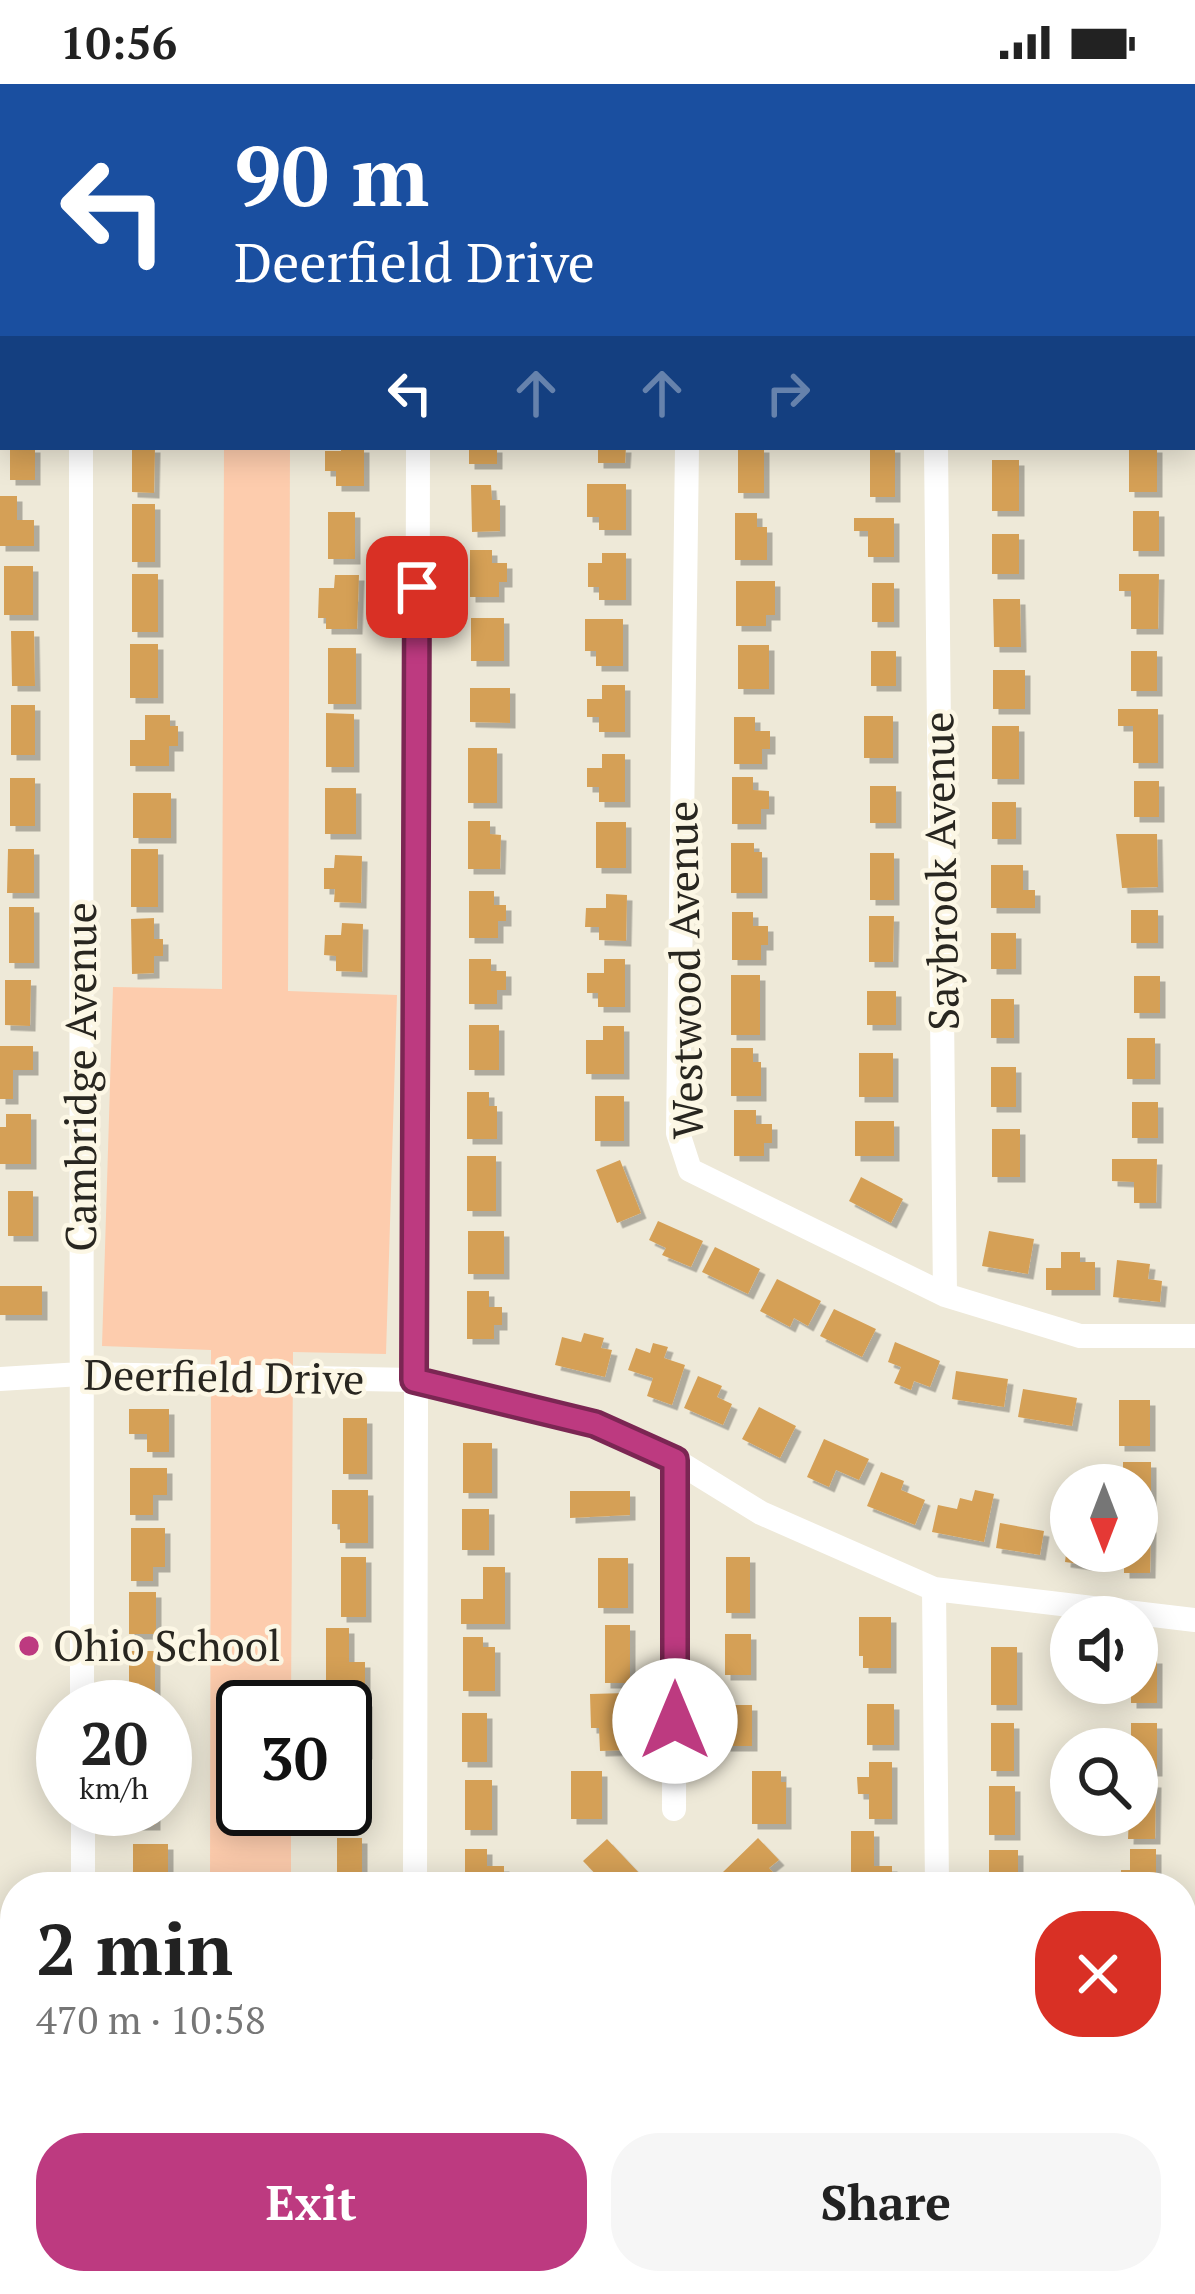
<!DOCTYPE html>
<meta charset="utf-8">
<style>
body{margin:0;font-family:"PT Serif",serif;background:#f6f6f6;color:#222;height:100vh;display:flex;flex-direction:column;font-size:45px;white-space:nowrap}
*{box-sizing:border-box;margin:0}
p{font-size:39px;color:#767676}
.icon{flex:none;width:66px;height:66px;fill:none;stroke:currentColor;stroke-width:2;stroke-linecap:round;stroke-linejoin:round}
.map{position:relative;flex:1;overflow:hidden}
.panel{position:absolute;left:0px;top:1788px;width:1197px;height:423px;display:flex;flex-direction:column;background:#fff;border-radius:48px 48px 0 0;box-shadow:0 6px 30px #0003}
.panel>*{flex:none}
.top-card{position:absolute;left:0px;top:0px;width:1197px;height:366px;box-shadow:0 6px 30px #0003;background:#1a4fa0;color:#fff;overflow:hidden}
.needle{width:78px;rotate:180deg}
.fabs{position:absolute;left:1050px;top:1380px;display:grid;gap:24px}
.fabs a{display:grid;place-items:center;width:108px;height:108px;border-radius:50%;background:#fff;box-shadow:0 6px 30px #0003;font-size:60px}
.speed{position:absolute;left:36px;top:1596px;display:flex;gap:24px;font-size:60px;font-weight:700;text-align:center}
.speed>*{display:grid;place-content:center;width:156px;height:156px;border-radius:50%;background:#fff;box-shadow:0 6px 30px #0003;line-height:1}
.speed small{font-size:30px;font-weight:400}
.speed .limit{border:6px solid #111;border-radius:18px;background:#fff;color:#111}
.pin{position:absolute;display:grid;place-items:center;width:102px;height:102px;color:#fff;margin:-51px;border-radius:24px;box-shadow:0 6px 18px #0006}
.me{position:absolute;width:132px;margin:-66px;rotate:0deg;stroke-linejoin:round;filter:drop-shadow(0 0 9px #0008)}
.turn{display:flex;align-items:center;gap:42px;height:252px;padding:0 36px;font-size:54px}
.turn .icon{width:156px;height:156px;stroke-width:2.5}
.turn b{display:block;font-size:84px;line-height:102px}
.lanes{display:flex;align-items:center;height:114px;padding:0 36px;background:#0003;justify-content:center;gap:60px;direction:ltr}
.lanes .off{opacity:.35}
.round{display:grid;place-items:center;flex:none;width:126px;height:126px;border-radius:48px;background:#f6f6f6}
.overview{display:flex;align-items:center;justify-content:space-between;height:204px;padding:0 36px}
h1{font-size:72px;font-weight:700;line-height:90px}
.cta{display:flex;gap:24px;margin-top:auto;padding:24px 36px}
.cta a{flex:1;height:138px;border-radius:48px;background:#bd3a80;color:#fff;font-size:48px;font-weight:700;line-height:138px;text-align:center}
.cta a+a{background:#f6f6f6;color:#222}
.status{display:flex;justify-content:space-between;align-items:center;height:84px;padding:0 60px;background:#fff;direction:ltr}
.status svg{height:33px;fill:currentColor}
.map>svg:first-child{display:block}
.green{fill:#fdccad}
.building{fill:#d5a057;filter:url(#shadow)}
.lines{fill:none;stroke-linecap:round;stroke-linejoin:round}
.street{stroke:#fff;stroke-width:24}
.route-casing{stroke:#7b2653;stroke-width:30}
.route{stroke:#bd3a80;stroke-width:21}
.poi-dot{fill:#bd3a80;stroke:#fcf7e5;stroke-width:4.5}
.labels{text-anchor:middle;stroke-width:9;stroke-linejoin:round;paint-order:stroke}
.street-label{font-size:42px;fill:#282620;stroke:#fcf7e5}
.poi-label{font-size:42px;fill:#282620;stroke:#fcf7e5;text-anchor:start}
</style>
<div class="status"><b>10:56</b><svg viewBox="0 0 49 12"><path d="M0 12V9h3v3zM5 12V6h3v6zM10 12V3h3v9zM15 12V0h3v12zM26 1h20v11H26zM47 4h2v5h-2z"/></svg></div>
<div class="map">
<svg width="1195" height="2210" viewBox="0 0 1195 2210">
<defs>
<filter id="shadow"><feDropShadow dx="5.5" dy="5.5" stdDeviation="0" flood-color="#0004"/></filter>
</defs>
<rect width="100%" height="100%" fill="#eee9d8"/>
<path class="green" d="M224 363H290L288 907 397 911 386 1270 293 1268 291 1623H243V1725H291V1803H210L211 1266 102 1262 113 903 222 905Z
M209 2196H288V2210H209Z"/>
<path class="building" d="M10 363H35V396H10Z
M132 363H155L154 409 132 408Z
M341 363H364V402H336V387H325V367H341Z
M469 363H497V380H469Z
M598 363H626L625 379H598Z
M738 363H764V409H738Z
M870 363H895V413H870Z
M1129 363H1157V408H1129Z
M992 376H1019V427H992Z
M587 400H626V446H599V433H587Z
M471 401H491L492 416H500V447L472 448Z
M0 412H17V436H34V462H0Z
M132 420H155V478H132Z
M1133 427H1159V467H1133Z
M328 428H355V475H328Z
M735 429H757V443H767V476H735Z
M854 434H894V473H868V447H854Z
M992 450H1019V490H992Z
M470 466H492V479H507V498H499V513H470Z
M602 469H626V516H599V503H588V479H602Z
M4 482H33V531H4Z
M132 490H158V548H132Z
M1119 490H1159L1158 545H1131V507H1119Z
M335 491H359L357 545H326V534H318L319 504H334Z
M736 497H775V531H766V542H736Z
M872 499H894V538H872Z
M993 515H1020L1021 563H994Z
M471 534H504V577H471Z
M585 535H623V582H596V567H585Z
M11 547H34L35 602H12Z
M130 560H158V614H130Z
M738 561H769V605H738Z
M328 564H356V620H328Z
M871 567H896V602H871Z
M1131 567H1157V607H1131Z
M993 586H1025V625H993Z
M602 601H625V648H599V633H587V615H602Z
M470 604H510V639L470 638Z
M11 621H35V671H11Z
M1118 625H1158V679H1133V642H1118Z
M326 629 354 630V683H326Z
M145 631H170V642H178V662H169V682H130V656H145Z
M864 632H893V674H864Z
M734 633H755V647H770V665H762V680H734Z
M992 642H1019V695H992Z
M468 664H497V719H468Z
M602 670H625V718H599V703H587V684H602Z
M732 693H753V706L769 707V725H761V740H732Z
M10 694H35V742H10Z
M1134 697H1159V733H1134Z
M870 702H896V739H870Z
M325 704H356V750H325Z
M133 709H171V754H133Z
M992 718H1016V755H992Z
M468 737H490V750L501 751 500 785H468Z
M596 738H626V784H596Z
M1116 750H1157L1158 803 1122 804Z
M731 759H754V768H762V809H731Z
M8 765H34V809H7Z
M131 765H158V823H131Z
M870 769H894V816H870Z
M335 771 362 772 361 819 334 818 335 805H324V784H334Z
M991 781H1023V806H1035V824H991Z
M469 807H494V821H506V837H498V854H469Z
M606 810 627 811 626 857 599 856V843H585L586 824H606Z
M9 823H34V879H9Z
M1131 826H1158V859H1131Z
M732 828H753V842H768V861H761V876H732Z
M869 832H894L893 878H869Z
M154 834V855H163V872H154V889L132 890 131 835Z
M342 839 363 840 362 888 336 887V872L324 871 325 851H341Z
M991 849H1016V885H991Z
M469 875H491V887H506V906H497V920H469Z
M604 875H625V923H598V909H587V889H604Z
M731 891H760V951H731Z
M1134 892H1160V929H1134Z
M5 896H31L30 942 5 941Z
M867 907H896V941H867Z
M991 915H1014V954H991Z
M469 941H499V986H469Z
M603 942H624V990H586V956H603Z
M1127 954H1155V995H1127Z
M0 962H33V986H13V1015H0Z
M731 964H753V978H761V1012H731Z
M859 969H893V1013H859Z
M991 983H1016V1023H991Z
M467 1008H489V1022H497V1055H467Z
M595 1012H624V1057H595Z
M1132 1018H1158V1054H1132Z
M734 1026H756V1040H772V1059H764V1072H734Z
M6 1030H31V1080H0V1043H6Z
M855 1037H894V1072H855Z
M992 1045H1020V1093H992Z
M467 1072H496V1127H467Z
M1112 1075H1157L1156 1119H1134V1098L1112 1097Z
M620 1076 641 1129 617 1139 596 1086Z
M861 1093 903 1115 891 1139 849 1117Z
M8 1107H33V1152H8Z
M658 1137 703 1157 691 1183 662 1171 666 1164 649 1156Z
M468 1147H504V1190H468Z
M989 1147 1034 1155 1028 1190 982 1182Z
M715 1163 760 1185 748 1210 702 1188Z
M1061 1168H1080V1178H1095V1206H1046V1184H1061Z
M1117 1176 1150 1180 1148 1195 1162 1197 1160 1218 1113 1213Z
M777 1195 821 1217 808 1242 794 1234 790 1243 760 1227Z
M0 1202H42V1231H0Z
M467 1207H489V1223H502V1241H494V1255H467Z
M834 1225 876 1245 862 1273 820 1252Z
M584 1249 604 1254 601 1264 612 1266 605 1293 555 1281 562 1253 581 1258Z
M895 1258 940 1277 930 1303 914 1297 911 1306 894 1299 901 1283 888 1278Z
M653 1259 668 1263 664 1274 685 1281 672 1321 647 1312 653 1294 628 1286 636 1264 650 1269Z
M956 1287 1008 1295 1004 1323 952 1315Z
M698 1292 722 1302 717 1313 732 1320 723 1341 684 1324Z
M1023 1305 1077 1314 1072 1342 1018 1333Z
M1119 1316H1150V1362H1119Z
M759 1323 796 1342 780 1374 742 1355Z
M129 1325H169V1368H147V1350H129Z
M343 1334H367V1390H343Z
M824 1355 869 1375 859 1396 836 1386 829 1403 807 1393Z
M463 1359H492V1409H463Z
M1123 1378H1151V1429H1137V1401H1123Z
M130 1384H167V1411H153V1431H130Z
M881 1388 904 1397 901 1406 925 1416 915 1441 867 1422Z
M332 1406H368V1459H340V1440H332Z
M975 1406 994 1410 984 1458 932 1448 938 1421 957 1425 960 1414 972 1417Z
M570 1407H630V1431L570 1434Z
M462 1425H489V1466H462Z
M1000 1439 1044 1447 1040 1471 996 1464Z
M1137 1443H1151L1150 1489H1124V1474H1114V1467H1137Z
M131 1444H165V1483H153V1497H131Z
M1068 1453 1071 1467H1089L1087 1481 1065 1478Z
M341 1473H366V1533H341Z
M726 1473H750V1529H726Z
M598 1474H628V1524H598Z
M483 1483H505V1540H461V1515H483Z
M129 1508H156V1550H129Z
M859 1533H891V1584H863V1572H859Z
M605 1541H630V1599H605Z
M326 1544H349V1578H365V1604H326Z
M725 1550H751V1591H725Z
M463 1553H483V1563H495V1607H463Z
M991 1563H1017V1621H991Z
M129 1567H155V1621H129Z
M1137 1574H1157V1619H1131V1599H1137Z
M627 1609 629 1666 600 1667 599 1644H591L590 1610Z
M341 1617H367V1670H345V1623H341Z
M867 1620H894V1661H867Z
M725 1621H752V1662H725Z
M462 1629H487V1678H462Z
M991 1639H1014V1687H991Z
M1131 1639H1157V1687H1137V1665H1131Z
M869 1678H892V1735H869V1710H858L857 1693H869Z
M345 1685H358V1739H330V1725H345Z
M571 1687H602V1735H571Z
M752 1687H781V1698H786V1740H752Z
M465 1696H492V1746H465Z
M1137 1697 1156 1698 1155 1755H1128L1129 1731H1137Z
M989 1702H1015V1751H989Z
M128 1725H155V1741H128Z
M851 1747H874V1782H892V1803H851Z
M337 1754H362V1803H337Z
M758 1754 779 1776 769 1784 775 1790 761 1803 754 1796 747 1803H735L722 1789Z
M607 1755 640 1790 627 1803H608L583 1777Z
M133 1760H168V1803H133Z
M465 1765H487V1782H504V1803H465Z
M1130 1765H1156V1803H1121V1786H1130Z
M989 1766H1018V1789H1026V1803H989Z
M662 1791H702V1803H662Z
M0 1918H15V1939H7L8 1964H0Z
M0 1976H15V2027H0Z
M0 2039H15V2090H0Z
M8 2177H15V2196H32V2210H8Z
M128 2196H153V2210H128Z"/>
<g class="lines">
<path class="street" d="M81 3V0
M419 3V0
M0 152H3
M81 363 82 1623
M687 363 678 1049 690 1086 945 1211 1080 1252H1195
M936 363 945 1211
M0 1295 81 1290 414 1296 594 1340 675 1376 761 1429 934 1505 1195 1536
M934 1505 937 1803
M83 1725V1803
M674 1725 675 1376
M415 1803 418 363
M0 1860H15
M0 2137H15
M79 2196V2210"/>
</g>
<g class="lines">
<defs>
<path id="route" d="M417 503 414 1296 595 1340 675 1376V1637"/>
</defs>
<use href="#route" class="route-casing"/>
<use href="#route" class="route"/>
</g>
<circle class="poi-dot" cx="29" cy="1562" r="12"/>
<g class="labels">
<g class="street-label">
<text transform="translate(941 787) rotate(-91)" y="15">Saybrook Avenue</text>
<text transform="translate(685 886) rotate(-91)" y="15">Westwood Avenue</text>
<text transform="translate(81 993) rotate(-90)" y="15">Cambridge Avenue</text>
<text transform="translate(224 1293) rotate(1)" y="15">Deerfield Drive</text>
</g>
<g class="poi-label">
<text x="53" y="1577">Ohio School</text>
</g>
</g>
</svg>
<div class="fabs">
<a><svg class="needle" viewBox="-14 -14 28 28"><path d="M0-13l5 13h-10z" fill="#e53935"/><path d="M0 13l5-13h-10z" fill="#767676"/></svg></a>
<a><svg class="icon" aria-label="sound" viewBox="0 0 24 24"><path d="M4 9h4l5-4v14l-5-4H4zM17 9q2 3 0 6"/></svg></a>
<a><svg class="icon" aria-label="search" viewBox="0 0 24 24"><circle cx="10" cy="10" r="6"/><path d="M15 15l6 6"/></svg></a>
</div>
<div class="speed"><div>20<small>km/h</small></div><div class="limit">30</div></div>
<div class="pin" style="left:417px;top:503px;background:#d93025"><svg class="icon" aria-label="arrive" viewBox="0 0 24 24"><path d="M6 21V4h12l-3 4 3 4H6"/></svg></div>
<svg class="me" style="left:675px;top:1637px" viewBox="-20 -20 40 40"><circle r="19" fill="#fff"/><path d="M0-13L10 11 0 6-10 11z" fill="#bd3a80"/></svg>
<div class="top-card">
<div class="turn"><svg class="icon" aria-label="left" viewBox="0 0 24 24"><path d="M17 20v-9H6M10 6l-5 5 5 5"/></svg><div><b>90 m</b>Deerfield Drive</div></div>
<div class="lanes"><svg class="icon" aria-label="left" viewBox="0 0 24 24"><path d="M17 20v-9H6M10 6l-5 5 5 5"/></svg><svg class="icon off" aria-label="ahead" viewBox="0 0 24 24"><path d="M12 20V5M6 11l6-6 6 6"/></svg><svg class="icon off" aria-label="ahead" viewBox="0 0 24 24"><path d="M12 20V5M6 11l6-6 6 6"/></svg><svg class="icon off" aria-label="right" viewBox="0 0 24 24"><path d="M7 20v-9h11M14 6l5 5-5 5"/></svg></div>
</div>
<section class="panel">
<div class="overview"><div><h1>2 min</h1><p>470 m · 10:58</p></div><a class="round" style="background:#d93025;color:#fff"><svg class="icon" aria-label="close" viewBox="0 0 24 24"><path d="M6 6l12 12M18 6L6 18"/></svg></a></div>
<div class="cta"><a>Exit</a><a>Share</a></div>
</section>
</div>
